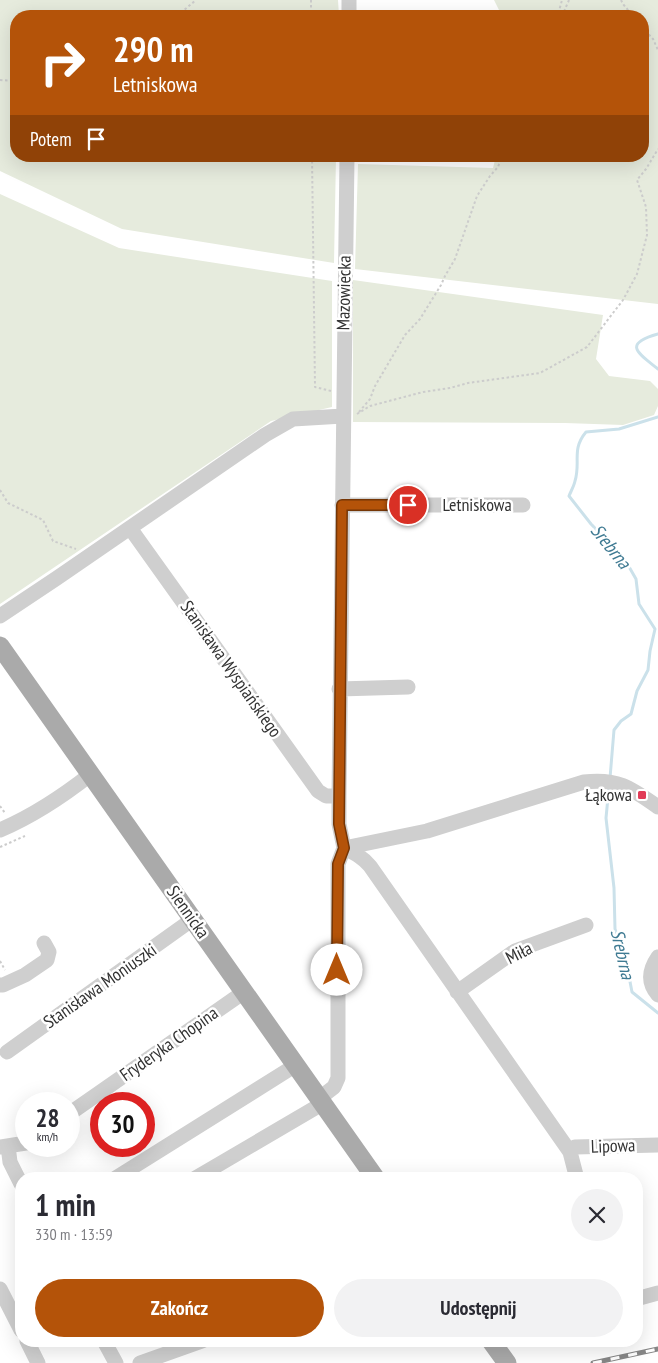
<!DOCTYPE html>
<html lang="pl">
<meta charset="utf-8">
<style>
body{margin:0;font-family:"PT Sans Narrow",sans-serif;background:#f2f2f3;color:#2b2b33;height:100vh;display:flex;flex-direction:column;font-size:19px;white-space:nowrap}
*{box-sizing:border-box;margin:0}
p{font-size:16px;color:#7c7c81}
.icon{flex:none;width:28px;height:28px;fill:none;stroke:currentColor;stroke-width:2;stroke-linecap:round;stroke-linejoin:round}
.map{position:relative;flex:1;overflow:hidden}
.panel{position:absolute;left:15px;top:1172px;width:628px;height:175px;display:flex;flex-direction:column;background:#fff;border-radius:20px;box-shadow:0 5px 20px #0002}
.panel>*{flex:none}
.guide{position:absolute;left:10px;top:10px;width:639px;height:152px;border-radius:20px;box-shadow:0 5px 20px #0002;background:#b45309;color:#fff;overflow:hidden}
.speed{position:absolute;left:15px;top:1092px;display:flex;gap:10px;font-size:25px;font-weight:700;text-align:center}
.speed>*{display:grid;place-content:center;width:65px;height:65px;border-radius:50%;background:#fff;box-shadow:0 5px 20px #0002;line-height:1}
.speed small{font-size:12px;font-weight:400}
.speed .limit{border:8px solid #d22;background:#fff;color:#111}
.pin{position:absolute;display:grid;place-items:center;width:42px;height:42px;color:#fff;margin:-21px;border:2px solid #fff;border-radius:50%;box-shadow:0 1px 5px #0007}
.me{position:absolute;width:55px;margin:-28px;rotate:0deg;stroke-linejoin:round;filter:drop-shadow(0 0 4px #0008)}
.turn{display:flex;align-items:center;gap:18px;height:105px;padding:0 20px;font-size:22px}
.turn .icon{width:65px;height:65px;stroke-width:2.5}
.turn b{display:block;font-size:35px;line-height:42px}
.then{display:flex;align-items:center;height:48px;padding:0 20px;background:#0003;gap:10px;font-size:19px}
.round{display:grid;place-items:center;flex:none;width:52px;height:52px;border-radius:26px;background:#f2f2f3}
.overview{display:flex;align-items:center;justify-content:space-between;height:85px;padding:0 20px}
h1{font-size:30px;font-weight:800;line-height:38px}
.action{display:flex;gap:10px;margin-top:auto;padding:10px 20px}
.action a{flex:1;height:58px;border-radius:30px;background:#b45309;color:#fff;font-size:20px;font-weight:800;line-height:58px;text-align:center}
.action a+a{background:#f2f2f3;color:#2b2b33}
.map>svg:first-child{display:block}
.green{fill:#e6ebdd}
.lines{fill:none;stroke-linecap:round;stroke-linejoin:round}
.stream{stroke:#cbe1ea;stroke-width:3}
.path{stroke:#ccc;stroke-width:2;stroke-dasharray:2.5 2.5;stroke-linecap:butt}
.minor{stroke:#cfcfcf;stroke-width:15}
.major{stroke:#aaa;stroke-width:19}
.rail-casing{stroke:#878787;stroke-width:5}
.rail{stroke:#fff;stroke-width:3;stroke-dasharray:9;stroke-linecap:butt}
.route-casing{stroke:#753606;stroke-width:12}
.route{stroke:#b45309;stroke-width:9}
.poi-dot{fill:#e13b57;stroke:#fff;stroke-width:2}
.labels{text-anchor:middle;stroke-width:5;stroke-linejoin:round;paint-order:stroke}
.street-label{font-size:18px;fill:#323232;stroke:#fff}
.poi-label{font-size:18px;fill:#323232;stroke:#fff;text-anchor:end}
.water-label{font-size:19px;font-style:italic;fill:#407b93;stroke:#fff}
</style>
<div class="map">
<svg width="658" height="1363" viewBox="0 0 658 1363">
<rect width="100%" height="100%" fill="#fff"/>
<path class="green" d="M0 0H338L339 16H16V156H336L334 263 122 229 0 171Z
M494 0H658V304L355 269 358 164 493 168 496 156H642V16H502Z
M0 194 119 248 332 281V407L271 421 0 604Z
M353 280 603 315 596 359 609 376 650 381 658 389V406L654 415 623 425 565 423 353 422Z"/>
<g class="lines">
<path class="stream" d="M658 334C622 344 638 353 658 369
M610 778 614 730 621 721 631 714 637 691 648 670 650 651 655 629 639 604 636 579 624 558 591 524 569 496C571 491 574 486 575 481 581 462 571 450 586 432L619 429 658 417
M609 787 606 818 614 888 615 929 626 961 632 992 658 1013"/>
<path class="path" d="M311 0V16
M621 0 623 4 633 16
M177 16 196 0
M554 16 559 11 562 0
M562 16 569 0
M642 27 653 39 658 50
M0 80 16 81
M312 156 315 387 331 391
M359 412 370 399 375 386 405 335 420 319 441 285 445 276 455 259 477 196 490 176 498 167 502 156
M357 414 370 406 423 392 450 388 468 383 540 373 587 347 623 300 637 274 647 235 646 207 637 180 646 169 658 149
M0 490 8 503 43 520 53 541 76 549
M0 806 5 813
M0 847 25 836
M0 961 5 970"/>
<path class="minor" d="M349 16V0
M342 505H523
M130 528 318 791 326 796H339
M0 616 57 578 265 435 293 419 343 416
M339 689 408 687
M0 830C33 816 63 796 91 774
M344 848C354 853 363 857 370 866L570 1152 577 1179
M344 848 427 831 584 782C618 778 631 788 658 807
M658 957C649 970 647 982 658 995
M0 985H3L25 975 47 960 49 952 44 943
M457 992 515 951 586 925
M7 1052 193 919
M69 1114 244 992
M8 1146 10 1162 21 1184
M0 1147 26 1143
M570 1152 575 1147 658 1145
M114 1179 296 1065
M194 1179 315 1108 325 1094 334 1087 338 1078V864L344 848 339 824V796L347 156
M0 1289 21 1330
M636 1299 658 1293
M27 1341 38 1363
M104 1341 116 1363
M140 1363 202 1341"/>
<path class="major" d="M0 646 376 1179
M491 1341 507 1363"/>
<defs>
<path id="rail" d="M593 1363 658 1349"/>
</defs>
<use href="#rail" class="rail-casing"/>
<use href="#rail" class="rail"/>
</g>
<g class="lines">
<defs>
<path id="route" d="M337 970 338 864 344 848 339 824 342 505H408"/>
</defs>
<use href="#route" class="route-casing"/>
<use href="#route" class="route"/>
</g>
<rect class="poi-dot" x="637" y="790" width="10" height="10" rx="2.5"/>
<g class="labels">
<g class="street-label">
<text transform="translate(344 293) rotate(-89)" y="6">Mazowiecka</text>
<text x="477" y="511">Letniskowa</text>
<text transform="translate(231 669) rotate(55)" y="6">Stanisława Wyspiańskiego</text>
<text transform="translate(188 912) rotate(55)" y="6">Siennicka</text>
<text transform="translate(519 953) rotate(-27)" y="6">Miła</text>
<text transform="translate(100 986) rotate(-35)" y="6">Stanisława Moniuszki</text>
<text transform="translate(169 1044) rotate(-35)" y="6">Fryderyka Chopina</text>
<text transform="translate(613 1146) rotate(-2)" y="6">Lipowa</text>
</g>
<g class="poi-label">
<text x="632" y="801">Łąkowa</text>
</g>
<g class="water-label">
<text transform="translate(611 546) rotate(51)" y="7">Srebrna</text>
<text transform="translate(623 954) rotate(77)" y="7">Srebrna</text>
</g>
</g>
</svg>
<div class="speed"><div>28<small>km/h</small></div><div class="limit">30</div></div>
<div class="pin" style="left:408px;top:505px;background:#d93025"><svg class="icon" aria-label="arrive" viewBox="0 0 24 24"><path d="M6 21V4h12l-3 4 3 4H6"/></svg></div>
<svg class="me" style="left:337px;top:970px" viewBox="-20 -20 40 40"><circle r="19" fill="#fff"/><path d="M0-13L10 11 0 6-10 11z" fill="#b45309"/></svg>
<div class="guide">
<div class="turn"><svg class="icon" aria-label="right" viewBox="0 0 24 24"><path d="M7 20v-9h11M14 6l5 5-5 5"/></svg><div><b>290 m</b>Letniskowa</div></div>
<div class="then">Potem<svg class="icon" aria-label="arrive" viewBox="0 0 24 24"><path d="M6 21V4h12l-3 4 3 4H6"/></svg></div>
</div>
<section class="panel">
<div class="overview"><div><h1>1 min</h1><p>330 m · 13:59</p></div><a class="round"><svg class="icon" aria-label="close" viewBox="0 0 24 24"><path d="M6 6l12 12M18 6L6 18"/></svg></a></div>
<div class="action"><a>Zakończ</a><a>Udostępnij</a></div>
</section>
</div>
